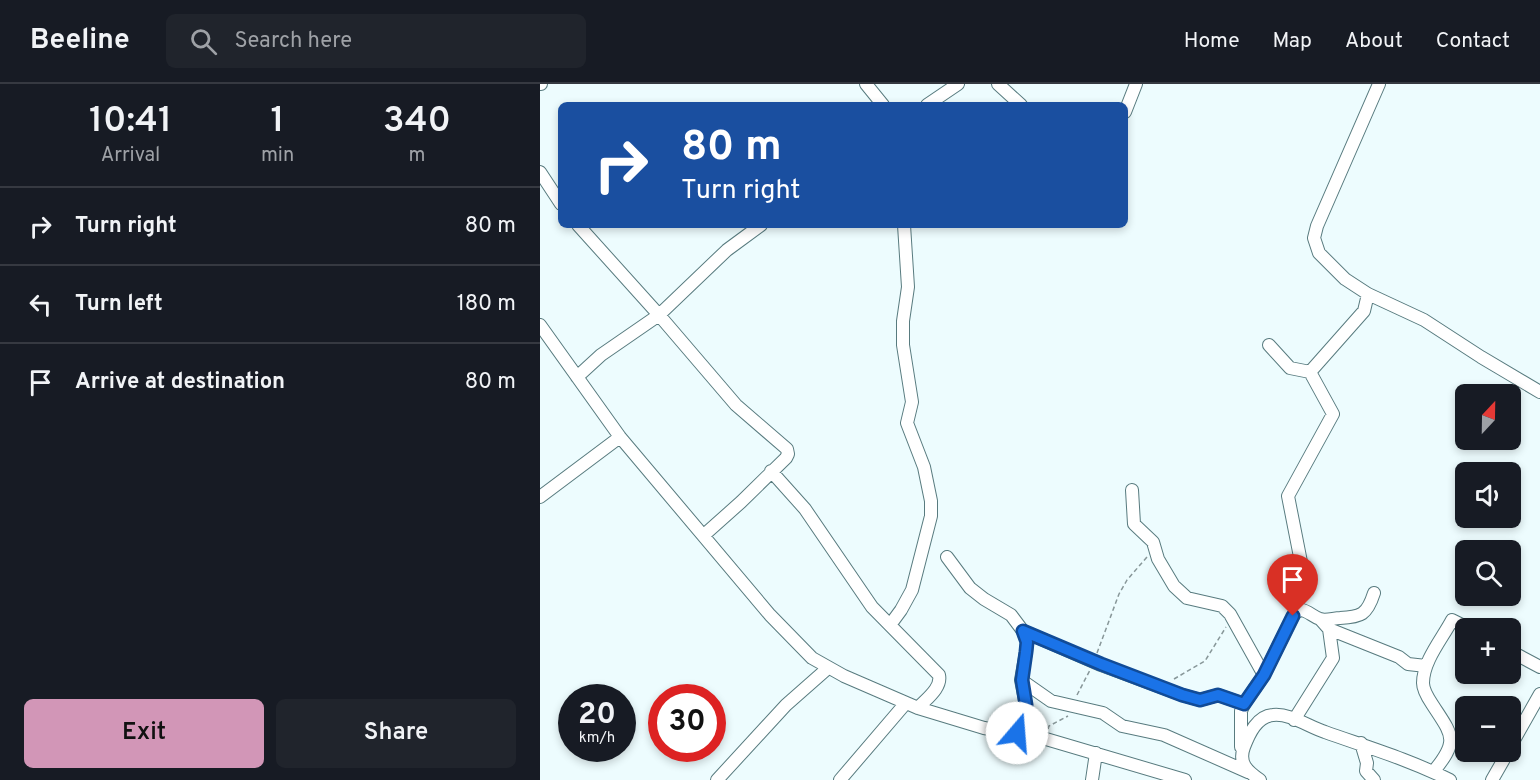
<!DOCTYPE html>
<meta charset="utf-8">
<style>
body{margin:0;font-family:Overpass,sans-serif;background:#20242c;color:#f1f3f6;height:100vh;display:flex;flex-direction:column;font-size:22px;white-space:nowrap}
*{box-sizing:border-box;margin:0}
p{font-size:20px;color:#9ea1a6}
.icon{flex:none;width:33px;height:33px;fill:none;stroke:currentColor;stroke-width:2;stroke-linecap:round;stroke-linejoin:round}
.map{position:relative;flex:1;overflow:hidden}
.panel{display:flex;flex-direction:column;background:#171b24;width:540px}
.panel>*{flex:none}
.top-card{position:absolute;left:18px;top:18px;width:570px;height:126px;border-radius:9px;box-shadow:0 3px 9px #0003;background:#1a4fa0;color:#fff;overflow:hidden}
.needle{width:39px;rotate:22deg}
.fabs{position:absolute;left:915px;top:300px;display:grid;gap:12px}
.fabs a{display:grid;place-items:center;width:66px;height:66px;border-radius:9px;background:#171b24;box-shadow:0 3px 9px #0003;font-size:30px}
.speed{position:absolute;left:18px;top:600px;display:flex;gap:12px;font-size:30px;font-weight:700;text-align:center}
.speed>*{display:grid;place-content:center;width:78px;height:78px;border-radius:50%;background:#171b24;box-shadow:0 3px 9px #0003;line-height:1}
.speed small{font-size:15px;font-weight:400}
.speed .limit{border:9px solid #d22;background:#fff;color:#111}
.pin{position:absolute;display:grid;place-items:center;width:51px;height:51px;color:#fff;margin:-62px -26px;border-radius:50% 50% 50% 0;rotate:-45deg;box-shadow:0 0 6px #0007}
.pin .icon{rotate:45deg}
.me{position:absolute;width:66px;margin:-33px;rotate:18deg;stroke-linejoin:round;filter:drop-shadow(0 0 4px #0008)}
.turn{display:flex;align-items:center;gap:21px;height:126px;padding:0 24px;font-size:27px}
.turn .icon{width:78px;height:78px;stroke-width:2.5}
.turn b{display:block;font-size:42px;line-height:51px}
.eta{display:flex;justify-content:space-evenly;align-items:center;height:102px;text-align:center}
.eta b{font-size:36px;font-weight:600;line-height:42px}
.action{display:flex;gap:12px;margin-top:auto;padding:12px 24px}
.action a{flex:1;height:69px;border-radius:9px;background:#d296b7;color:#111;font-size:24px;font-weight:600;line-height:69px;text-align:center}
.action a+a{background:#20242c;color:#f1f3f6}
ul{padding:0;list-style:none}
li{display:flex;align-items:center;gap:18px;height:78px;padding:0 24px;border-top:2px solid #363941}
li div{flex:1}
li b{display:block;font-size:22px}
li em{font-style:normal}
header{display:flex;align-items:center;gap:36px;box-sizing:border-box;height:84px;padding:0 30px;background:#171b24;border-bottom:2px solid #363941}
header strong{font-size:28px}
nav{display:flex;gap:33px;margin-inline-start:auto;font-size:21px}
.search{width:420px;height:54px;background:#20242c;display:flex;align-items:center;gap:15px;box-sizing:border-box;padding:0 21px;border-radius:9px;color:#9ea1a6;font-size:22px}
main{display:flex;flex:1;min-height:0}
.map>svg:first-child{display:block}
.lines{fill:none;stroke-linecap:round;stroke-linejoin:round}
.minor-casing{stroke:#587b7f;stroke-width:14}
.path{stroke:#889799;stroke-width:1.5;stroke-dasharray:4.5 3;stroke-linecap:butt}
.minor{stroke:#fff;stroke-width:12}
.route-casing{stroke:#114b97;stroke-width:15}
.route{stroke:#1a73e8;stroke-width:10}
</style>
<header>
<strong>Beeline</strong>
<div class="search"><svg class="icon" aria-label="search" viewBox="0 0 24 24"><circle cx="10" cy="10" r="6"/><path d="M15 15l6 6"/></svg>Search here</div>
<nav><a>Home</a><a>Map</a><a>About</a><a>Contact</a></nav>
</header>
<main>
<section class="panel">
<div class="eta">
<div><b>10:41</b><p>Arrival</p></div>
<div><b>1</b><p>min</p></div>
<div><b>340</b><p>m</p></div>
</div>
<ul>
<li><svg class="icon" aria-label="right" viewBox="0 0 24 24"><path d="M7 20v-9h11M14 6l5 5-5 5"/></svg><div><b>Turn right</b></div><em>80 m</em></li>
<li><svg class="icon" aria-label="left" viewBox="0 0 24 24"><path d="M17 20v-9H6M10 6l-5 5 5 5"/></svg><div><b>Turn left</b></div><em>180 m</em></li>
<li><svg class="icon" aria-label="arrive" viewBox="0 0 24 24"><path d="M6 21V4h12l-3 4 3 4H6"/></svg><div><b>Arrive at destination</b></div><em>80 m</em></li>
</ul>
<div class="action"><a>Exit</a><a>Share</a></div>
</section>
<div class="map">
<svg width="1000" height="696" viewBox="0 0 1000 696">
<rect width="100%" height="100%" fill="#edfcfe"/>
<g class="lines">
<defs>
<path id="minor" d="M0 0H1
M326 0 343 21
M458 0 481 21
M839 0 777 142 774 154 779 169 805 195 828 210 884 236 941 273 1000 308
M387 21 418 0
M585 28 596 0
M0 88 21 120
M38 141 119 231 196 321 247 365 248 370 246 374 201 418 164 451
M0 241 80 353 230 531 272 574 304 592 378 624 444 644 506 655 645 696
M729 261 750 284 770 288
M37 293 61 271 119 231 187 166 221 141
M231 387 265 425 332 523 399 591C402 604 386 615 378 624
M592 406 594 440 613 458 618 475 634 502 647 514 682 522 690 530 724 591
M0 413 80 353
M407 473 430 504 444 515 471 531 483 547 487 558 486 568 481 596 486 621 477 649
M762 483 748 412 793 330 770 288 824 227 828 210
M781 536 789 545 859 573 868 580 886 582
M350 541 361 526 372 506 391 432V417L384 383 367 339 372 318 363 261V237L368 203 364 141
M483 547 561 581 642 611 660 616 678 611 704 620
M970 567 1000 583
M481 596 511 617 563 629 582 642 624 651 708 688
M754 636 793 574 789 545
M821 659 827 679 826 687 834 696
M701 663V627L704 620 724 591 753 532 759 525C769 527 773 533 780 535 786 537 794 534 800 534 821 533 827 531 834 509
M970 663 1000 610
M893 688C920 656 912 651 892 620 888 614 883 606 883 599 883 577 902 555 912 536L928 544
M177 696 246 621 288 584
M300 696 365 620
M552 696 556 669
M720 696C707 687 698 679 704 663 709 650 717 632 733 631 750 629 769 643 785 648 827 663 870 676 910 696
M952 696 968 668"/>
</defs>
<use href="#minor" class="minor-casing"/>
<path class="path" d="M557 569 579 510 587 496 607 473
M634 595 665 577 686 543
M537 611 550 586
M508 645 509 642 528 632"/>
<use href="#minor" class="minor"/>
</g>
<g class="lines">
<defs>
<path id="route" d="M477 649 486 621 482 596 486 568 487 558 483 547 561 580 642 611 660 616 678 611 704 620 724 591 753 532"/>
</defs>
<use href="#route" class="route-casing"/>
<use href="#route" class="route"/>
</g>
</svg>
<div class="fabs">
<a><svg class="needle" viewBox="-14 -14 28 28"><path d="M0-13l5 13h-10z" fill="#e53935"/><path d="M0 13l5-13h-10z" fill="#9ea1a6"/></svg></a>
<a><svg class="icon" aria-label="sound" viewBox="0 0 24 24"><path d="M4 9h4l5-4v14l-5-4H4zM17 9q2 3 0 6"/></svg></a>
<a><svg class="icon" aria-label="search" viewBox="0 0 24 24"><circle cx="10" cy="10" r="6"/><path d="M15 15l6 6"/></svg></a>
<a>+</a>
<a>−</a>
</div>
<div class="speed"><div>20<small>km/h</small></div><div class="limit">30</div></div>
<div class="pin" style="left:753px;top:532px;background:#d93025"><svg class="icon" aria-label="arrive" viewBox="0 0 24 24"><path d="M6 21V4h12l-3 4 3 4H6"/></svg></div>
<svg class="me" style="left:477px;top:649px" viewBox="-20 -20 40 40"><circle r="19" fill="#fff"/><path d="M0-13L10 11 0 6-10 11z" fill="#1a73e8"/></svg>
<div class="top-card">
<div class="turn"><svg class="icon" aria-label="right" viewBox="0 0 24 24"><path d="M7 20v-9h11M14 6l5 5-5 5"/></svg><div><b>80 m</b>Turn right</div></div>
</div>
</div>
</main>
